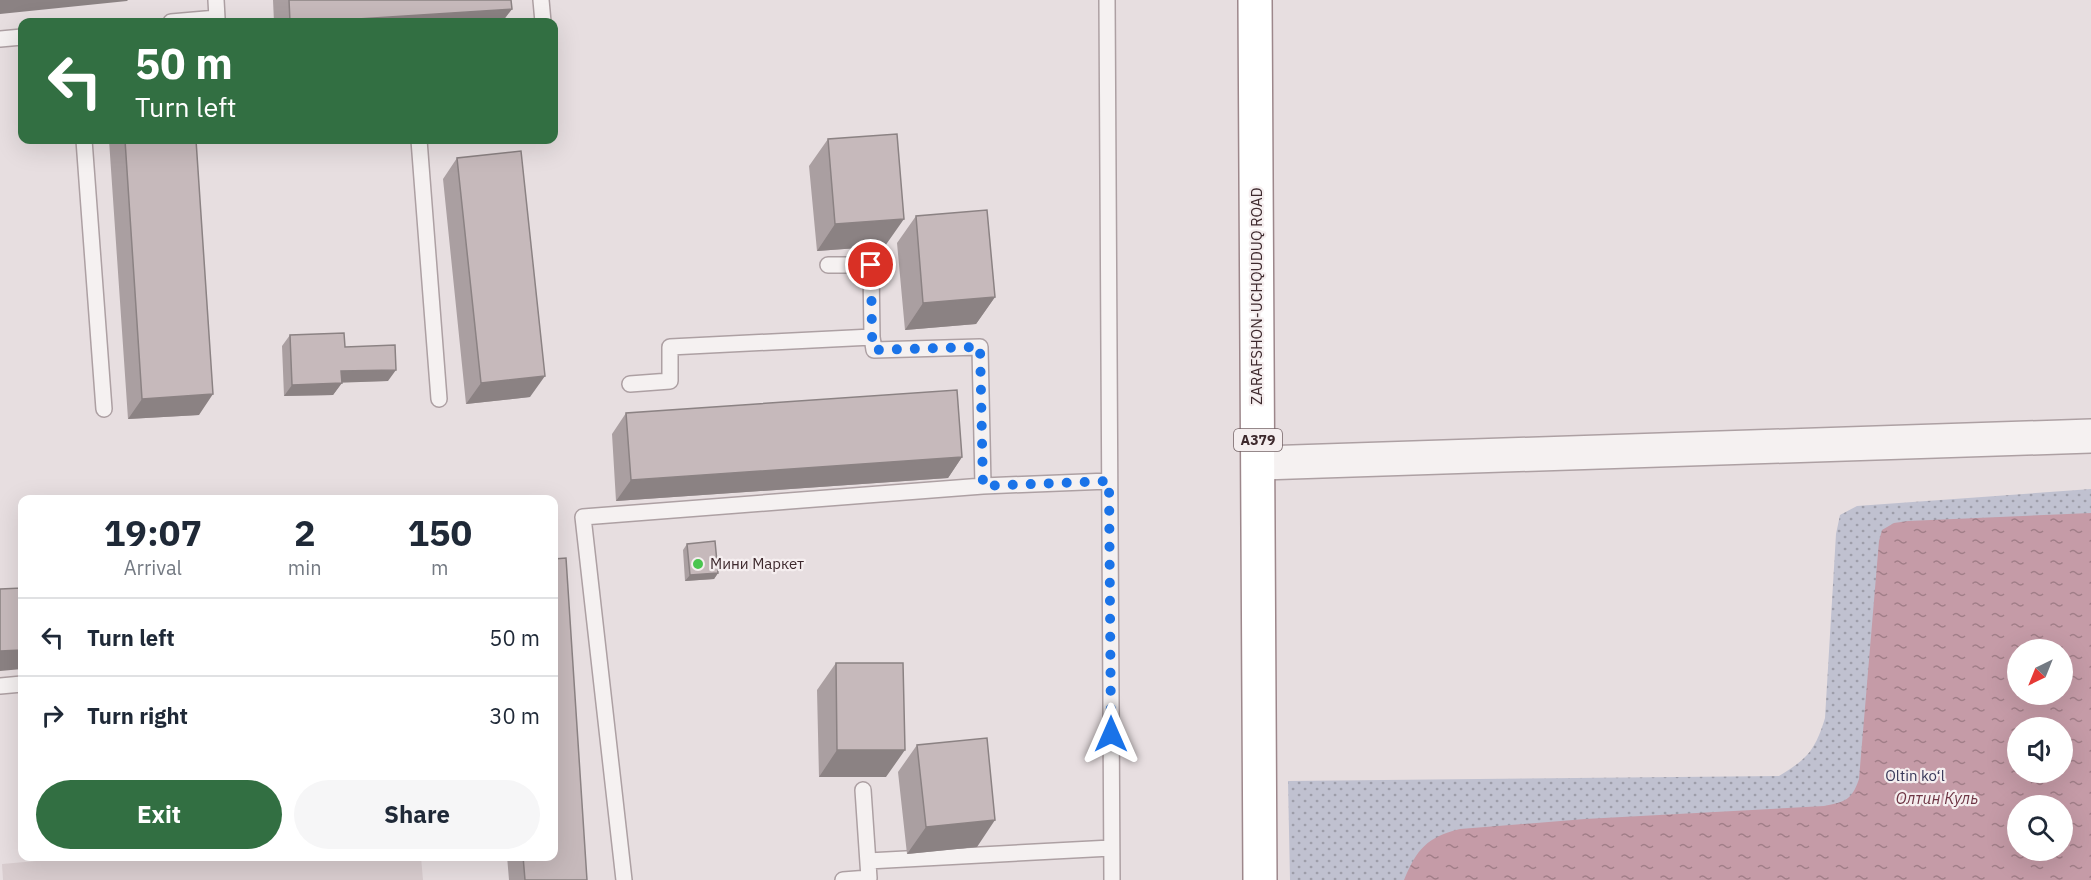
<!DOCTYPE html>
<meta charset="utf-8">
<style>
body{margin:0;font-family:"IBM Plex Sans",sans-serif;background:#f6f6f7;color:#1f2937;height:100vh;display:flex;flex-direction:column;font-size:22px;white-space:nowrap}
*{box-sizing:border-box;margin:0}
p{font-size:20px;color:#747a83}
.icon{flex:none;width:33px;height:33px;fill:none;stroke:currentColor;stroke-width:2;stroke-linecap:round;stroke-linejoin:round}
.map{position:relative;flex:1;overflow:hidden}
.sheet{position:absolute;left:18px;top:495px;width:540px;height:366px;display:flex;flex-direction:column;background:#fff;border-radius:12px;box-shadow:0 6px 24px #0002}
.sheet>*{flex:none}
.guide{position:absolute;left:18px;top:18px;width:540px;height:126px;border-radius:12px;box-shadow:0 6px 24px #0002;background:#326f42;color:#fff;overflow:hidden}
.needle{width:39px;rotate:223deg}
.buttons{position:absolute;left:2007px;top:639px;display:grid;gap:12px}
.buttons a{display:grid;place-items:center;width:66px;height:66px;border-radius:50%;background:#fff;box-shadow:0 6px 24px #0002;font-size:30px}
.pin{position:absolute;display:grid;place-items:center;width:51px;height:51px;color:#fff;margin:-26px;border:3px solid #fff;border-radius:50%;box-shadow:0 2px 6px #0007}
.me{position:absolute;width:66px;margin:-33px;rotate:0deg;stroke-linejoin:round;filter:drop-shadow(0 0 4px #0008)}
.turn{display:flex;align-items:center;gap:21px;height:126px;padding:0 18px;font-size:27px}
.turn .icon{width:78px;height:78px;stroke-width:2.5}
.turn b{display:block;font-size:42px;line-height:51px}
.eta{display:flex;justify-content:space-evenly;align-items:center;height:102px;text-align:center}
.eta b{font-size:36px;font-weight:700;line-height:42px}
.button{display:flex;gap:12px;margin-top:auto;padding:12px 18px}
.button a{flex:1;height:69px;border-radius:36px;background:#326f42;color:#fff;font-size:24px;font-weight:700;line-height:69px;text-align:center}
.button a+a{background:#f6f6f7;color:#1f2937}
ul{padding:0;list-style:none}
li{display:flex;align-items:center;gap:18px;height:78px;padding:0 18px;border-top:2px solid #e0e1e3}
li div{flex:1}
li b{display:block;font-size:22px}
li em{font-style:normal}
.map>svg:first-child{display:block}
.built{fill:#d9cdcf}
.grass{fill:url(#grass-dots);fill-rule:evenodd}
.water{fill:url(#water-ripples);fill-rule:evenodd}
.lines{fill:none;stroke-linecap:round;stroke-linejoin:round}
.service-casing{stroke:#ada0a3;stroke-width:18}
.tertiary-casing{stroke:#ada0a3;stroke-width:36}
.trunk-casing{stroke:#9d878b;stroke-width:36}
.service{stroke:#f5f1f1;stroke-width:15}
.tertiary{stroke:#f5f1f1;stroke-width:33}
.trunk{stroke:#fff;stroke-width:33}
.wall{fill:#aa9fa1}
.shaded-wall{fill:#8b8283}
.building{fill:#c6b9bb;stroke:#8b8283;stroke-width:1.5}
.route{stroke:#1a73e8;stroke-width:10;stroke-dasharray:0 18}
.poi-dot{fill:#4ac54f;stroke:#f5eeef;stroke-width:2}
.labels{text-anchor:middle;stroke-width:4.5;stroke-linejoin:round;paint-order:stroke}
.shield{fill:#f5eeef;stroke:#746366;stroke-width:1.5}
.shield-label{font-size:14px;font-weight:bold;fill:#3d282c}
.street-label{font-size:15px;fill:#3d282c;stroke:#f5eeef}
.poi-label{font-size:15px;fill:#3d282c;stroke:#f5eeef;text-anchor:start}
.park-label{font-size:15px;fill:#373758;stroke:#f5eeef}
.water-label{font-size:16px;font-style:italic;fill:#6e3544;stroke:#f5eeef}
</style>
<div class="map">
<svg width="2091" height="880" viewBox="0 0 2091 880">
<defs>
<pattern id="grass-dots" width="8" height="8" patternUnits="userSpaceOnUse" patternTransform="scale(1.5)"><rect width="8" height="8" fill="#c0c1d0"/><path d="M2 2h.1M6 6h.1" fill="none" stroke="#9d9da9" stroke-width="1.8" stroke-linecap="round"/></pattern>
<pattern id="water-ripples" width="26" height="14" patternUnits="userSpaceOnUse" patternTransform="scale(1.5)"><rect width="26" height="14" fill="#c59ba7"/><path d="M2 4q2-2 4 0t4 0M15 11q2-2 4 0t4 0" fill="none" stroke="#a17e88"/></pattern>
</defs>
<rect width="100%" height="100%" fill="#e7dee0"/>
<path class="built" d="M93 856 421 857 423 880H3L2 864Z"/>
<path class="grass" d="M2091 489V880H1290L1288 781 1779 776C1807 759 1815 751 1825 718L1836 534 1840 515 1857 506ZM2018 650H2062V694H2018ZM2018 728H2062V772H2018ZM2018 806H2062V850H2018Z"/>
<path class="water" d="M2091 513V880H1404C1417 849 1427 837 1460 829L1585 819 1824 806C1845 802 1852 800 1859 779L1879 541 1882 530 1894 523 1908 521ZM2018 650H2062V694H2018ZM2018 728H2062V772H2018ZM2018 806H2062V850H2018Z"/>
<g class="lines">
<defs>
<path id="service" d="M541 0 543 22
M1107 0 1112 880
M171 22 217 18 216 0
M0 39 22 37
M84 140 104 409
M419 140 439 399
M872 337 874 350 980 347 983 486
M630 384 670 381V347L872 337 871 265H828
M0 686 22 684
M868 861 1111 848
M624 880 583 517 983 486 1109 481
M843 880 869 878 863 790"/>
<path id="tertiary" d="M1259 463 2091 436"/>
<path id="trunk" d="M1255 0 1260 880"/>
</defs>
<use href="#service" class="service-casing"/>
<use href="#tertiary" class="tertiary-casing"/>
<use href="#trunk" class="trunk-casing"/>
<use href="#service" class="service"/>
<use href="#tertiary" class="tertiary"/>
<use href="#trunk" class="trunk"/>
</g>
<path class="wall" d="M273 0H511L512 9 502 22H274Z
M828 139 885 246 817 251 809 166Z
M109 140H196L199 415 128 419Z
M457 158 530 397 466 404 443 179Z
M916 216 995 297 976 324 905 330 897 243Z
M290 335 345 347 388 381 342 382 333 395 284 396 282 346Z
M626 413 962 457 948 478 616 501 612 434Z
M687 544 718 573 714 579 685 581 683 550Z
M836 663 886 777H819L817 690Z
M917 745 977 847 907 854 898 772Z
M507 856H554L587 880H509Z"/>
<path class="shaded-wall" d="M0 0H128L127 1 0 14Z
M512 9 502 22H311Z
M904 219 885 246 817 251 835 224Z
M995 297 976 324 905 330 923 303Z
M396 370 388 381 333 383 341 371Z
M545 376 530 397 466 404 481 383Z
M342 383 333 395 284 396 292 385Z
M213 394 199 415 128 419 142 399Z
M962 457 948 478 616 501 631 480Z
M718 573 714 579 685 581 690 575Z
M22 650V669L0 671V651Z
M837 750H905L886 777H819Z
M995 820 977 847 907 854 926 827Z"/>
<path class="building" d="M289 0H511L512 9 311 22H290Z
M897 134 904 219 835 224 828 139Z
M125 140H196L213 394 142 399Z
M521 151 545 376 481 383 457 158Z
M987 210 995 297 923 303 916 216Z
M344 333 345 347 395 345 396 370 341 371 342 383 292 385 290 335Z
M957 390 962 457 631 480 626 413Z
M715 541 718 573 690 575 687 544Z
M566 558 587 880H525L523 856H554V559Z
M22 588V650L0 651V589Z
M836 663H903L905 750H837Z
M987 738 995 820 926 827 917 745Z"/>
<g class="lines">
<path class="route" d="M871 265 872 336 874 350 980 347 983 486 1109 481 1111 734"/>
</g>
<circle class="poi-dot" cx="698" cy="564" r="6"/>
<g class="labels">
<rect class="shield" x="1234" y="429" width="48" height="22" rx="4.5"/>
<g class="shield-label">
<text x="1258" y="445">A379</text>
</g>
<g class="street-label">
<text transform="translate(1257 296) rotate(-90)" y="5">ZARAFSHON-UCHQUDUQ ROAD</text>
</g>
<g class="poi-label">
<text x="710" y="569">Мини Маркет</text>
</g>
<g class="park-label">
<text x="1915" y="781">Oltin ko‘l</text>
</g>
<g class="water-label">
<text x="1937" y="804">Олтин Куль</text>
</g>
</g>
</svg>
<div class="buttons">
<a><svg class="needle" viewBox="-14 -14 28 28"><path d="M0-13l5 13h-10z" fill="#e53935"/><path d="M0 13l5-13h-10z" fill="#747a83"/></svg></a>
<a><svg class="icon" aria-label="sound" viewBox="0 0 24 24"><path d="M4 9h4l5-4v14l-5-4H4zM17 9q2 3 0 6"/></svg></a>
<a><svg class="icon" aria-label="search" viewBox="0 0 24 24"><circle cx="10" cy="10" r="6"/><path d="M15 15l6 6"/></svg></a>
</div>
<div class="pin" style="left:871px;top:265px;background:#d93025"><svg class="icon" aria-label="arrive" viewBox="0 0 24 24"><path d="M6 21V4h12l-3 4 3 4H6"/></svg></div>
<svg class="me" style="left:1111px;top:734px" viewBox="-20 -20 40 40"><path d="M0-17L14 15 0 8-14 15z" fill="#1a73e8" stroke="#fff" stroke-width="4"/></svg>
<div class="guide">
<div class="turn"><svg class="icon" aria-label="left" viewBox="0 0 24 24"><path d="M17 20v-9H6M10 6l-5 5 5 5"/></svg><div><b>50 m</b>Turn left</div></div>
</div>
<section class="sheet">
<div class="eta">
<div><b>19:07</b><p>Arrival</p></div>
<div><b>2</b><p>min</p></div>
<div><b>150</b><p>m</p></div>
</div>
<ul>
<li><svg class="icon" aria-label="left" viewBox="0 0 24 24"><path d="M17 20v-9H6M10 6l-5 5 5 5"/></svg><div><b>Turn left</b></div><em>50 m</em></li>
<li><svg class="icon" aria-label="right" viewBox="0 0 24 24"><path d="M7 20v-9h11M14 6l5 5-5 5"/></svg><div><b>Turn right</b></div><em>30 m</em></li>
</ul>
<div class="button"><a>Exit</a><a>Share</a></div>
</section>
</div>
